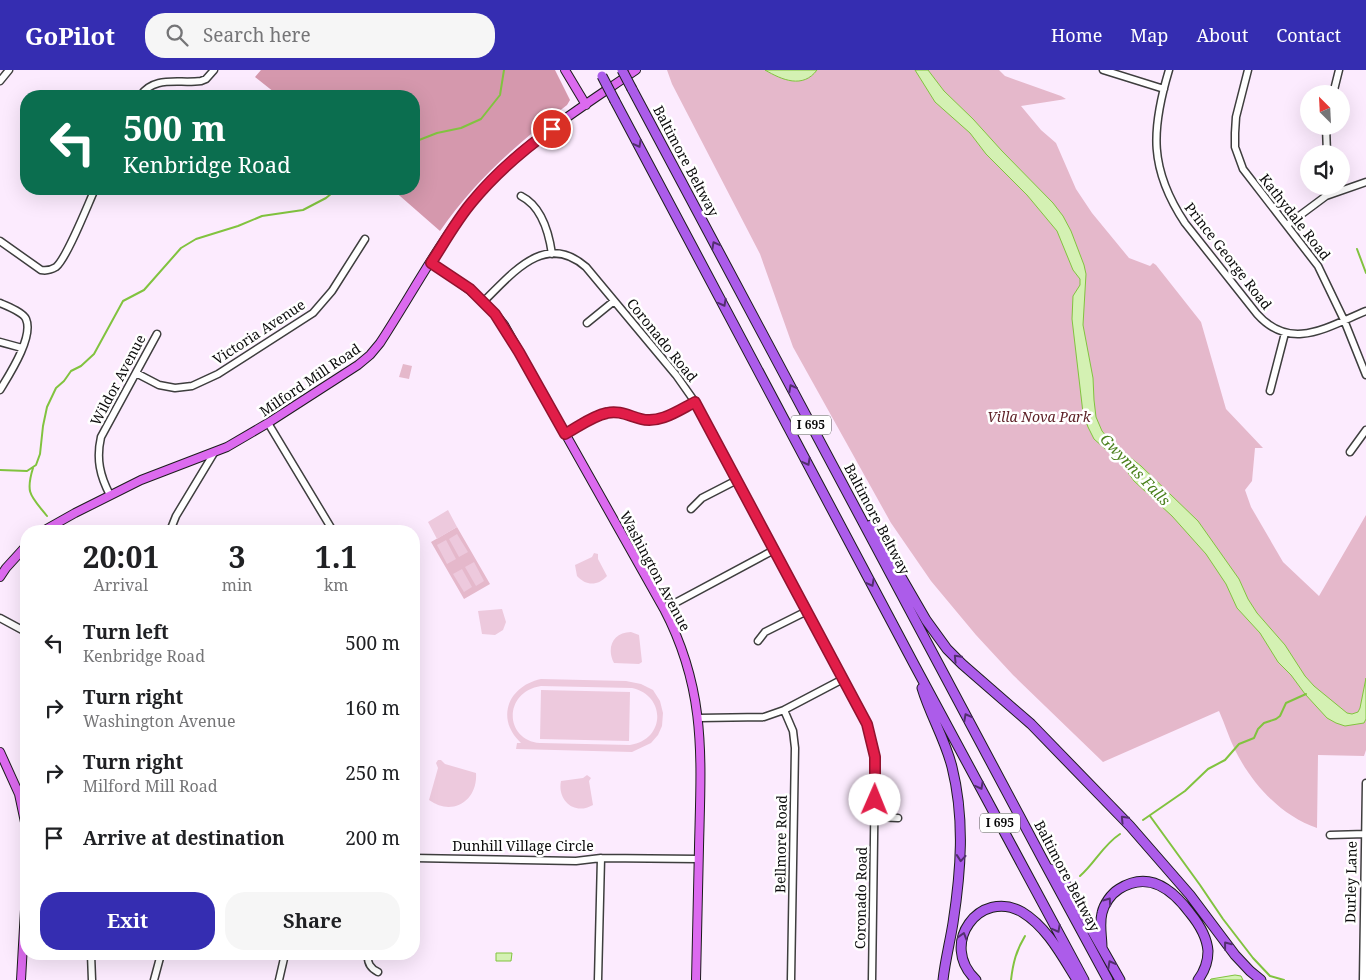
<!DOCTYPE html>
<style>
body{margin:0;font-family:"Noto Serif",serif;background:#f6f6f6;color:#202124;height:100vh;display:flex;flex-direction:column;font-size:19px;white-space:nowrap}
*{box-sizing:border-box;margin:0}
p{font-size:16px;color:#757577}
.icon{flex:none;width:28px;height:28px;fill:none;stroke:currentColor;stroke-width:2;stroke-linecap:round;stroke-linejoin:round}
.map{position:relative;flex:1;overflow:hidden}
.side{position:absolute;left:20px;top:455px;width:400px;height:435px;display:flex;flex-direction:column;background:#fff;border-radius:20px;box-shadow:0 5px 20px #0002}
.side>*{flex:none}
.banner{position:absolute;left:20px;top:20px;width:400px;height:105px;border-radius:20px;box-shadow:0 5px 20px #0002;background:#0b6e4f;color:#fff;overflow:hidden}
.needle{width:32px;rotate:336deg}
.controls{position:absolute;left:1300px;top:15px;display:grid;gap:10px}
.controls a{display:grid;place-items:center;width:50px;height:50px;border-radius:50%;background:#fff;box-shadow:0 5px 20px #0002;font-size:25px}
.pin{position:absolute;display:grid;place-items:center;width:42px;height:42px;color:#fff;margin:-21px;border:2px solid #fff;border-radius:50%;box-shadow:0 1px 5px #0007}
.me{position:absolute;width:55px;margin:-28px;rotate:1deg;stroke-linejoin:round;filter:drop-shadow(0 0 4px #0008)}
.turn{display:flex;align-items:center;gap:18px;height:105px;padding:0 20px;font-size:22px}
.turn .icon{width:65px;height:65px;stroke-width:2.5}
.turn b{display:block;font-size:35px;line-height:42px}
.eta{display:flex;justify-content:space-evenly;align-items:center;height:85px;text-align:center}
.eta b{font-size:30px;font-weight:700;line-height:35px}
.action{display:flex;gap:10px;margin-top:auto;padding:10px 20px}
.action a{flex:1;height:58px;border-radius:20px;background:#352db1;color:#fff;font-size:20px;font-weight:700;line-height:58px;text-align:center}
.action a+a{background:#f6f6f6;color:#202124}
ul{padding:0;list-style:none}
li{display:flex;align-items:center;gap:15px;height:65px;padding:0 20px}
li div{flex:1}
li b{display:block;font-size:19px}
li em{font-style:normal}
header{display:flex;align-items:center;gap:30px;box-sizing:border-box;height:70px;padding:0 25px;background:#352db1;color:#fff}
header strong{font-size:24px}
nav{display:flex;gap:28px;margin-inline-start:auto;font-size:18px}
.search{width:350px;height:45px;background:#f6f6f6;display:flex;align-items:center;gap:12px;box-sizing:border-box;padding:0 18px;border-radius:20px;color:#757577;font-size:19px}
.map>svg:first-child{display:block}
.green{fill:#e5b8cb}
.forest{fill:#d598ad}
.pitch{fill:#edc9dd;fill-rule:evenodd}
.water{fill:#d4f1b3;stroke:#81c33f}
.lines{fill:none;stroke-linecap:round;stroke-linejoin:round}
.stream{stroke:#81c33f;stroke-width:2}
.minor-casing{stroke:#3e3e3e;stroke-width:9}
.major-casing{stroke:#1c1c1c;stroke-width:10}
.highway-casing{stroke:#1c1c1c;stroke-width:11}
.minor{stroke:#fff;stroke-width:6}
.major{stroke:#dc6aef;stroke-width:8}
.highway{stroke:#ac5cea;stroke-width:9}
.highway-bridge-casing{stroke:#1c1c1c;stroke-width:11;stroke-linecap:butt}
.highway-bridge{stroke:#ac5cea;stroke-width:9}
.oneway{stroke:#532f6f}
.route-casing{stroke:#92132f;stroke-width:12}
.route{stroke:#e11d48;stroke-width:9}
.labels{text-anchor:middle;stroke-width:5;stroke-linejoin:round;paint-order:stroke}
.shield{fill:#fff;stroke:#545454;stroke-width:1}
.shield-label{font-size:12px;font-weight:bold;fill:#0b0b0b}
.street-label{font-size:14px;fill:#0b0b0b;stroke:#fff}
.park-label{font-size:14px;font-style:italic;fill:#5e2127;stroke:#fff}
.water-label{font-size:15px;font-style:italic;fill:#4a801c;stroke:#fff}
</style>
<header>
<strong>GoPilot</strong>
<div class="search"><svg class="icon" aria-label="search" viewBox="0 0 24 24"><circle cx="10" cy="10" r="6"/><path d="M15 15l6 6"/></svg>Search here</div>
<nav><a>Home</a><a>Map</a><a>About</a><a>Contact</a></nav>
</header>
<div class="map">
<svg width="1366" height="910" viewBox="0 0 1366 910">
<rect width="100%" height="100%" fill="#fcebfe"/>
<path class="green" d="M667 0H999L1005 6 1061 26 1066 29 1021 36 1041 60 1056 73 1076 119 1092 143 1129 188 1150 196 1153 193 1156 195 1201 252 1226 339 1263 378H1255L1252 411 1245 420 1251 437 1283 492 1319 526 1366 445V680L1364 686 1318 685 1317 758C1281 746 1252 714 1235 680 1229 668 1225 654 1219 641L1103 692 1013 605 976 565 931 511 891 453 793 277 760 184 672 14Z
M403 294 412 296 409 309 399 307Z
M457 457 490 514 464 529 431 472Z"/>
<path class="forest" d="M261 0H555L570 30 567 35C517 74 476 109 440 161L392 119H414V26H279L255 7Z"/>
<path class="pitch" d="M448 440 457 457 437 469 428 452Z
M457 464 468 482 459 487 449 469Z
M446 470 456 489 447 494 437 475Z
M594 483 598 484V489L607 506C598 516 586 516 577 506L575 495 592 487Z
M474 492 484 511 476 516 465 497Z
M462 499 472 517 464 522 453 504Z
M502 539 506 552 503 560 495 565 482 564 478 541Z
M631 562 639 565 642 592 639 594 614 593C606 578 613 562 631 562Z
M541 609 626 611 641 614 653 620 660 631 663 643 662 656 658 665 651 673 632 682 516 679 517 673H521C495 649 508 616 541 609ZM541 616 632 618C667 626 665 670 630 675L540 673C504 670 503 622 541 616Z
M541 620 630 622 629 671 540 669Z
M438 690H441L445 694 476 703C478 731 452 747 429 730L438 698 436 693Z
M587 705 591 708 589 711 593 735C574 746 557 730 561 711L583 708Z"/>
<path class="water" d="M765 0H817C803 19 782 10 765 0Z
M915 0H928L944 21 973 49 1002 81 1053 133 1063 146 1071 161 1084 195 1086 204 1083 255 1093 308 1094 330 1096 347 1102 361 1112 373 1141 396 1198 451 1239 509 1248 529 1257 543 1285 575 1305 606 1314 616 1347 643 1352 644 1358 642 1360 638 1366 608V649L1364 653 1345 656 1336 653 1327 648 1305 624 1291 605 1278 592 1260 563 1237 538 1226 514 1206 484 1172 446 1134 411 1121 393 1094 369 1088 357 1083 343 1072 249 1073 226 1080 215V209L1073 200 1057 161 1027 125 986 84 970 63 935 32Z
M496 883H512L511 891H496Z
M1235 905 1241 906 1243 910H1210L1211 909Z"/>
<g class="lines">
<path class="stream" d="M414 72 437 63 461 58 481 49 500 25 504 0
M1357 179 1366 203
M33 398C25 424 31 426 47 446
M0 400 27 401 36 395 40 384 43 356 47 337 56 318 64 311 71 301 81 296 94 284 123 231 144 220 181 178 196 169 238 156 262 146 303 140 326 128 337 119
M1150 746 1200 815 1223 849 1253 888 1270 906 1284 910
M1143 750 1185 721 1208 699 1225 690 1239 674 1254 668 1258 659 1264 653 1276 649 1280 646 1286 633 1306 624
M1080 806C1095 793 1103 775 1120 764
M1011 910C1013 893 1016 881 1025 866"/>
<defs>
<path id="minor" d="M1103 0 1164 19
M1169 0C1151 60 1149 99 1185 153L1257 244C1291 282 1327 257 1366 241
M1248 0 1236 47 1235 63V77L1243 99 1318 196 1344 250 1366 305
M0 11 9 0
M1333 24 1339 0
M140 26C154 5 179 14 201 11L206 9 214 0
M1326 56 1327 84
M521 126C541 136 549 163 552 184
M1287 155 1326 126 1366 112
M0 171 41 200C46 201 51 200 56 197 67 188 88 134 95 119
M484 231C512 204 545 161 586 197L676 305 695 332 867 654 873 675 875 698 872 910
M0 233C7 236 23 242 26 249 34 267 9 305 0 320
M587 253 614 231
M0 272 22 278
M136 303 159 315 175 318 192 316 218 304 313 243 332 221 365 169
M1270 321 1285 263
M268 353 333 461
M565 364C578 357 592 346 607 343 619 340 629 346 641 349 660 354 678 340 695 332
M1350 382 1366 360
M110 425C100 406 96 389 101 367L157 264
M691 439 702 428 737 410
M170 461 176 446 214 383
M664 539 774 480
M0 548 26 562
M758 571 765 562 807 541
M784 640 793 661 795 678 791 910
M699 648 764 647 784 640 843 609
M875 747 898 748
M1330 765 1366 764
M414 788 576 791 601 788 698 789
M91 884 92 910
M368 884C367 893 370 898 378 902
M154 910 161 884
M279 910 285 884
M598 910 601 788
M1363 910 1366 713"/>
<path id="major" d="M565 0 586 35
M431 193C459 211 484 228 504 255L664 539C707 621 701 688 699 777 698 821 697 866 696 910
M43 461 75 443 141 410 227 377 268 353 358 295 370 285 380 273C410 227 437 176 471 133 515 78 578 40 636 0
M0 507 6 498 26 476
M0 682 19 724 26 757
M21 910 26 822"/>
<path id="highway" d="M632 19 1043 790 1108 910
M615 31 915 596 1084 910
M871 455 926 550 947 579 962 594 1031 654 1130 756 1190 825 1235 885 1250 901 1261 910
M922 618C930 645 945 669 952 697 965 749 961 801 953 853 950 872 945 891 943 910
M1051 799 1065 813 1120 910
M1102 878C1102 866 1099 855 1102 843 1104 834 1111 824 1119 819 1149 800 1173 820 1190 843 1199 854 1207 867 1208 881 1208 892 1204 902 1198 910
M976 910C938 874 980 818 1022 842 1047 857 1062 886 1077 910"/>
</defs>
<use href="#minor" class="minor-casing"/>
<use href="#major" class="major-casing"/>
<use href="#highway" class="highway-casing"/>
<use href="#minor" class="minor"/>
<use href="#major" class="major"/>
<use href="#highway" class="highway"/>
<defs>
<path id="highway-bridge" d="M622 0 632 19
M602 6 615 31"/>
</defs>
<use href="#highway-bridge" class="highway-bridge-casing"/>
<use href="#highway-bridge" class="highway-bridge"/>
</g>
<defs><path id="oneway-chevron" d="M-2-3.5L2.5 0L-2 3.5" fill="none" stroke-width="1.6" stroke-linecap="round" stroke-linejoin="round" transform="scale(1.25)"/></defs>
<g class="oneway">
<use href="#oneway-chevron" transform="translate(638 74) rotate(62)"/>
<use href="#oneway-chevron" transform="translate(715 175) rotate(-118)"/>
<use href="#oneway-chevron" transform="translate(723 233) rotate(62)"/>
<use href="#oneway-chevron" transform="translate(792 318) rotate(-118)"/>
<use href="#oneway-chevron" transform="translate(807 392) rotate(62)"/>
<use href="#oneway-chevron" transform="translate(871 513) rotate(62)"/>
<use href="#oneway-chevron" transform="translate(957 588) rotate(-134)"/>
<use href="#oneway-chevron" transform="translate(967 647) rotate(-118)"/>
<use href="#oneway-chevron" transform="translate(980 716) rotate(62)"/>
<use href="#oneway-chevron" transform="translate(1124 749) rotate(-134)"/>
<use href="#oneway-chevron" transform="translate(961 788) rotate(95)"/>
<use href="#oneway-chevron" transform="translate(1108 831) rotate(-55)"/>
<use href="#oneway-chevron" transform="translate(1057 859) rotate(62)"/>
<use href="#oneway-chevron" transform="translate(963 866) rotate(-73)"/>
<use href="#oneway-chevron" transform="translate(1227 875) rotate(-128)"/>
<use href="#oneway-chevron" transform="translate(1111 894) rotate(-119)"/>
</g>
<g class="lines">
<defs>
<path id="route" d="M552 59C523 80 494 105 472 132 456 151 444 173 431 193L470 219 495 244 519 282 565 364C578 357 592 346 607 343 619 340 629 346 641 349 660 354 679 340 695 332L867 654 875 687V730"/>
</defs>
<use href="#route" class="route-casing"/>
<use href="#route" class="route"/>
</g>
<g class="labels">
<g class="shield">
<rect x="791" y="345.5" width="40" height="19" rx="4"/>
<rect x="980" y="743.5" width="40" height="19" rx="4"/>
</g>
<g class="shield-label">
<text x="811" y="359">I 695</text>
<text x="1000" y="757">I 695</text>
</g>
<g class="street-label">
<text transform="translate(686 91) rotate(62)" y="5">Baltimore Beltway</text>
<text transform="translate(1295 147) rotate(52)" y="5">Kathydale Road</text>
<text transform="translate(1228 186) rotate(52)" y="5">Prince George Road</text>
<text transform="translate(259 262) rotate(-33)" y="5">Victoria Avenue</text>
<text transform="translate(662 270) rotate(51)" y="5">Coronado Road</text>
<text transform="translate(118 310) rotate(-62)" y="5">Wildor Avenue</text>
<text transform="translate(310 310) rotate(-34)" y="5">Milford Mill Road</text>
<text transform="translate(877 449) rotate(62)" y="5">Baltimore Beltway</text>
<text transform="translate(655 501) rotate(62)" y="5">Washington Avenue</text>
<text transform="translate(781 774) rotate(-89)" y="5">Bellmore Road</text>
<text x="523" y="781">Dunhill Village Circle</text>
<text transform="translate(1067 806) rotate(62)" y="5">Baltimore Beltway</text>
<text transform="translate(1351 812) rotate(-89)" y="5">Durley Lane</text>
<text transform="translate(861 828) rotate(-89)" y="5">Coronado Road</text>
</g>
<g class="park-label">
<text x="1039" y="352">Villa Nova Park</text>
</g>
<g class="water-label">
<text transform="translate(1135 400) rotate(46)" y="5">Gwynns Falls</text>
</g>
</g>
</svg>
<div class="controls">
<a><svg class="needle" viewBox="-14 -14 28 28"><path d="M0-13l5 13h-10z" fill="#e53935"/><path d="M0 13l5-13h-10z" fill="#757577"/></svg></a>
<a><svg class="icon" aria-label="sound" viewBox="0 0 24 24"><path d="M4 9h4l5-4v14l-5-4H4zM17 9q2 3 0 6"/></svg></a>
</div>
<div class="pin" style="left:552px;top:59px;background:#d93025"><svg class="icon" aria-label="arrive" viewBox="0 0 24 24"><path d="M6 21V4h12l-3 4 3 4H6"/></svg></div>
<svg class="me" style="left:875px;top:730px" viewBox="-20 -20 40 40"><circle r="19" fill="#fff"/><path d="M0-13L10 11 0 6-10 11z" fill="#e11d48"/></svg>
<div class="banner">
<div class="turn"><svg class="icon" aria-label="left" viewBox="0 0 24 24"><path d="M17 20v-9H6M10 6l-5 5 5 5"/></svg><div><b>500 m</b>Kenbridge Road</div></div>
</div>
<section class="side">
<div class="eta">
<div><b>20:01</b><p>Arrival</p></div>
<div><b>3</b><p>min</p></div>
<div><b>1.1</b><p>km</p></div>
</div>
<ul>
<li><svg class="icon" aria-label="left" viewBox="0 0 24 24"><path d="M17 20v-9H6M10 6l-5 5 5 5"/></svg><div><b>Turn left</b><p>Kenbridge Road</p></div><em>500 m</em></li>
<li><svg class="icon" aria-label="right" viewBox="0 0 24 24"><path d="M7 20v-9h11M14 6l5 5-5 5"/></svg><div><b>Turn right</b><p>Washington Avenue</p></div><em>160 m</em></li>
<li><svg class="icon" aria-label="right" viewBox="0 0 24 24"><path d="M7 20v-9h11M14 6l5 5-5 5"/></svg><div><b>Turn right</b><p>Milford Mill Road</p></div><em>250 m</em></li>
<li><svg class="icon" aria-label="arrive" viewBox="0 0 24 24"><path d="M6 21V4h12l-3 4 3 4H6"/></svg><div><b>Arrive at destination</b></div><em>200 m</em></li>
</ul>
<div class="action"><a>Exit</a><a>Share</a></div>
</section>
</div>
